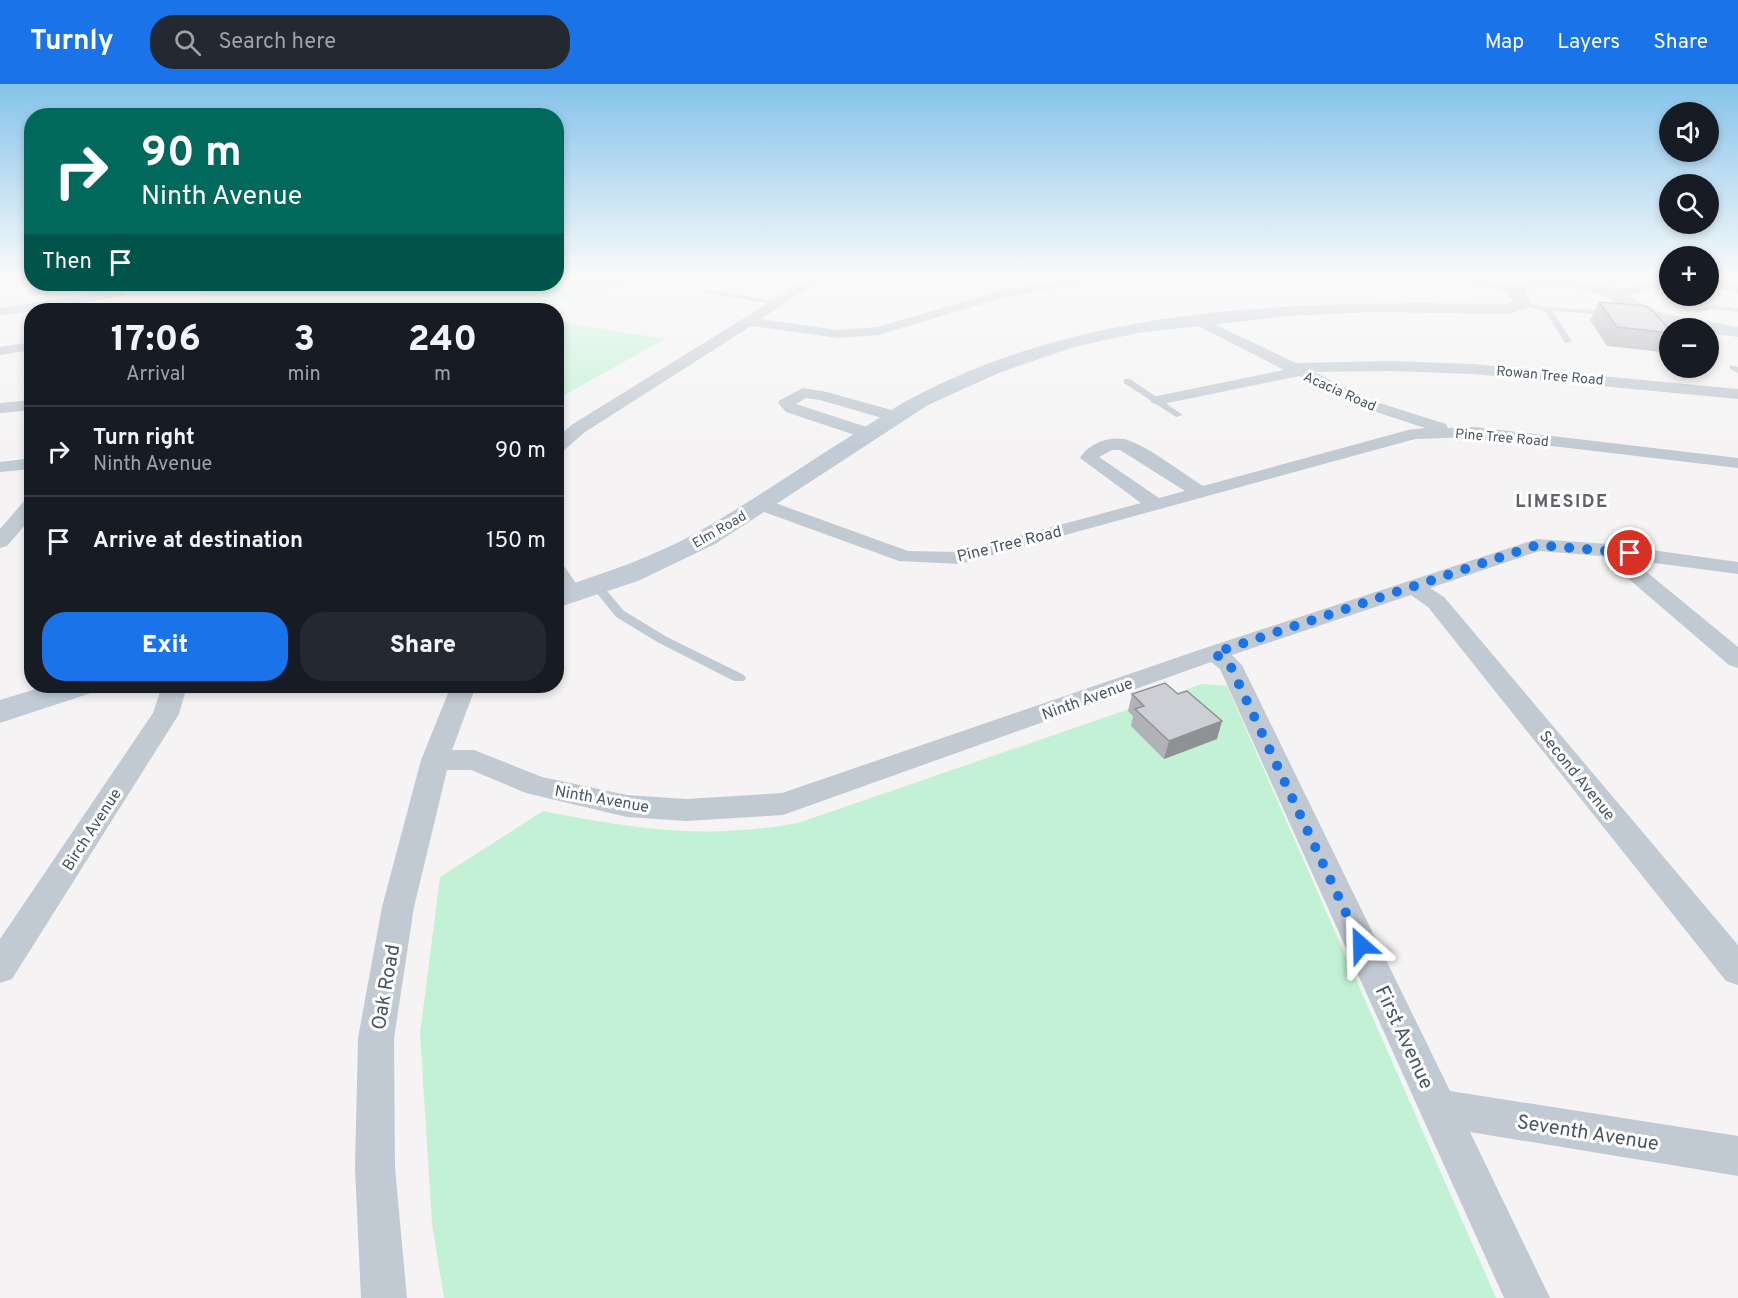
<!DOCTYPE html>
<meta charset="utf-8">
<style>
body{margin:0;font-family:Overpass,sans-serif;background:#242831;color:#f1f3f6;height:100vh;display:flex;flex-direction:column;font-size:22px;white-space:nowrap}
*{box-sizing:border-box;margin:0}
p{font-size:20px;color:#9ea1a6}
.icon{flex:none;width:33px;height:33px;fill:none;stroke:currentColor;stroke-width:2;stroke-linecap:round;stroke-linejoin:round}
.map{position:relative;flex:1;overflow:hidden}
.drawer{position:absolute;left:24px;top:219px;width:540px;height:390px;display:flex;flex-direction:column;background:#171b24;border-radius:24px;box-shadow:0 3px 9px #0003}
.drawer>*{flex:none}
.guide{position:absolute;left:24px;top:24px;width:540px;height:183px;border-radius:24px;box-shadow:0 3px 9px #0003;background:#00695c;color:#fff;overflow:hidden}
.buttons{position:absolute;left:1659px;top:18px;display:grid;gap:12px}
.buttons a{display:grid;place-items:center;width:60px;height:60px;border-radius:50%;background:#171b24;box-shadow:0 3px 9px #0003;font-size:30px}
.pin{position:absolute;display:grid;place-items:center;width:51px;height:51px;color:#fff;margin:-26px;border:3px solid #fff;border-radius:50%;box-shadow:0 2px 6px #0007}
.me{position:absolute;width:66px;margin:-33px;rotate:335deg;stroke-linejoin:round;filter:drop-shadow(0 0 4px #0008)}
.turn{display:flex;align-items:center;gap:21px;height:126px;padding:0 18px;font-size:27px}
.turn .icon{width:78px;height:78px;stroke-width:2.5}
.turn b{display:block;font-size:42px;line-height:51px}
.then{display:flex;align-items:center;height:57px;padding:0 18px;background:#0003;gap:12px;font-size:22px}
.eta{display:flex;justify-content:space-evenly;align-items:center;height:102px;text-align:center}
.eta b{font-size:36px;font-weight:800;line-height:42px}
.button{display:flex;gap:12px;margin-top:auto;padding:12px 18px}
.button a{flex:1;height:69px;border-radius:24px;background:#1a73e8;color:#fff;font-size:24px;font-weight:800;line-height:69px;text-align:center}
.button a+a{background:#242831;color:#f1f3f6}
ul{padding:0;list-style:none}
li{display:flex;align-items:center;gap:18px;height:90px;padding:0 18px;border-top:2px solid #363941}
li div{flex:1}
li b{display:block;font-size:22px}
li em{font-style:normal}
header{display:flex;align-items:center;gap:36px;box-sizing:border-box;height:84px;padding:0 30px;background:#1a73e8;color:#fff}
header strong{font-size:28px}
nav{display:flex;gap:33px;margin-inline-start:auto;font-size:21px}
.search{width:420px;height:54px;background:#242831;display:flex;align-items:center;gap:15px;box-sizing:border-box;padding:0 21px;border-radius:24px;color:#9ea1a6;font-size:22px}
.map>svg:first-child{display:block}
.green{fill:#c3f1d5}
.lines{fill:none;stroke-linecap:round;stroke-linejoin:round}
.lane{fill:#c1cad2;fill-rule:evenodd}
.street{fill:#c1cad2;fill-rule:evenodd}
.secondary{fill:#c1cbd6;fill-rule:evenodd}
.wall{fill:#b0b2b7}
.shaded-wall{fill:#909195}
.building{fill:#cdcfd5;stroke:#909195;stroke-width:1.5}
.route{stroke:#1a73e8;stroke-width:10;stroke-dasharray:0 18}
.labels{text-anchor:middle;stroke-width:6;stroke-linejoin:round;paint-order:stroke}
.far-street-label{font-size:14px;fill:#4a5661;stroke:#fff}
.street-label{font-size:16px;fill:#4a5661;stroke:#fff}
.far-district-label{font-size:18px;font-weight:bold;letter-spacing:1.5px;fill:#5f6368;stroke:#fff}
.near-street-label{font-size:20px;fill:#4a5661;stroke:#fff}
</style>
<header>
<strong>Turnly</strong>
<div class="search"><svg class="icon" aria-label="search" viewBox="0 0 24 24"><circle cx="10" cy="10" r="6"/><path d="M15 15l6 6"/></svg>Search here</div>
<nav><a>Map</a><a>Layers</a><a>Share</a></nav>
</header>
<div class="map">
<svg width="1738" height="1214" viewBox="0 0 1738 1214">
<rect width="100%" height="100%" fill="#f5f3f3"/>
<path class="green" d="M557 192H662L520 226H202L196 205 190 200H556Z
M1465 192H1607L1626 202 1604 203 1556 194 1536 193 1497 200Z
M556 237H557L665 255 557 315Z
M1202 600 1227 602 1496 1214H444L432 1139 420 950 440 793 543 727C635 745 704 756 798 739Z"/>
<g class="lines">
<path class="lane" d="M1622 192H1629L1631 194 1628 196Z
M1649 192 1670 195V199L1650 193Z
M705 205 775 217 778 219 775 221 703 208Z
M1522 218 1547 223 1612 227 1616 229 1612 231 1552 227 1572 257 1568 259H1565L1545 227 1520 221Z
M1713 221 1738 224V228L1713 225 1698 228 1695 226Z
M1730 281 1738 283V289L1730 285Z
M1124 295H1130L1183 331 1176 333 1124 299Z
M597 498 601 500 624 527 667 553 744 591 746 594 744 597H734L659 559 616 533 591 502Z"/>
<path class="street" d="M0 192H31L25 196 0 199Z
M812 192H826L761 235 838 246 877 243 1004 206 1082 192H1107L1101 196 1006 213 878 251 838 254 751 242 585 348 562 368 556 369V354L573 340Z
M1449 192H1471L1519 202 1521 205 1515 209 1451 195Z
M1708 194 1738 201V209L1708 202Z
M1670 195V203L1614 214 1608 210 1614 206Z
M120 205 126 209 124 212 0 232V224Z
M1199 233 1296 279 1391 277 1473 280 1738 305V315L1473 290 1391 287 1314 288 1370 316 1446 340 1448 344 1475 343 1738 374V384L1475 353 1415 355 960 480 899 477 753 424 750 420 753 416H767L908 467 959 468 1141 419 1080 374C1089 359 1112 350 1130 357 1153 366 1181 388 1203 402L1408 346 1425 344 1358 322 1299 292 1158 321 1152 319 1150 316 1152 313 1284 286 1194 240 1192 237 1194 234ZM1112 366H1120L1185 407 1159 414 1099 373Z
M32 258V266L0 271V263Z
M803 304 827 308 902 329 904 333 896 338 820 316 806 314 796 320 876 346 879 350 876 354H864L786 328 778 319 780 316Z
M32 316V326L0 329V319Z
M32 374V385L0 388V378Z
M32 414V433L7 462 0 464V445L25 416Z
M1537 455 1608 460 1738 478V490L1632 476 1738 563V584L1729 581 1602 472 1539 467 1430 504 1444 513 1738 861V901L1726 897 1428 523 1411 511 1232 571 1242 581 1450 1007 1738 1052V1092L1470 1048 1550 1214H1504L1220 585 1211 578 783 731 686 737 627 733 526 709 471 686H447L414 823 394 954 395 1084 407 1214H361L355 1084 358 954 382 823 421 676 451 602H476L452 666H474L542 693 627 711 686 715 782 709 1205 564Z
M556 481 564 482 584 511 581 516 573 518 565 516 556 503Z
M162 602H187L179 630 12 895 0 899V855L153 629Z"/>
<path class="secondary" d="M1538 194H1565L1592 198 1621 208 1661 229 1738 243V253L1708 249V244C1687 244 1669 244 1648 236 1635 232 1624 222 1611 216 1587 203 1551 198 1524 207L1530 220 1528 224 1508 230 1373 228 1289 232 1138 249 1074 263 1001 288 928 321 715 460 638 497 556 524V505C605 489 653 473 698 448 754 416 807 379 862 345 879 334 896 322 914 313 1093 218 1309 217 1506 220L1513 218 1507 205 1509 202Z
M46 602H95L91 609 0 639V616Z"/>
</g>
<path class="wall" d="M1599 218 1670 246V254L1662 268 1607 262 1590 236Z
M1132 610 1217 655 1164 675 1131 642 1133 632 1128 627Z"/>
<path class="shaded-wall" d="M1222 637 1217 655 1164 675 1169 657Z"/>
<path class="building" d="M1599 218 1645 222 1651 225 1670 246V249L1617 243Z
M1165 599 1178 610 1187 607 1222 637 1169 657 1135 625 1144 622 1132 610Z"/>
<linearGradient id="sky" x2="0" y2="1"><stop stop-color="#85c3ea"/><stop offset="0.53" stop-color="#fafafa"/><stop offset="1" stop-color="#fafafa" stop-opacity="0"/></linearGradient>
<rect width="1738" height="362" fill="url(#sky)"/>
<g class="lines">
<path class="route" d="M1361 861 1230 581 1214 569 1537 461 1630 469"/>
</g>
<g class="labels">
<g class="far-street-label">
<text transform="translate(1550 291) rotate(5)" y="5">Rowan Tree Road</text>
<text transform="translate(1340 307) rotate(24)" y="5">Acacia Road</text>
<text transform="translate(1502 353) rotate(5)" y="5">Pine Tree Road</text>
<text transform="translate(719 445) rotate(-30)" y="5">Elm Road</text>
</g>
<g class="street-label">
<text transform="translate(1009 459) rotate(-14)" y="6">Pine Tree Road</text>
<text transform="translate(1087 614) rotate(-20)" y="6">Ninth Avenue</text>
<text transform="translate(1578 691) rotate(51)" y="6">Second Avenue</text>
<text transform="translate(602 714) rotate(10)" y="6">Ninth Avenue</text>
<text transform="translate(91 745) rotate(-57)" y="6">Birch Avenue</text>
</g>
<g class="far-district-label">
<text x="1562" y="423">LIMESIDE</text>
</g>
<g class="near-street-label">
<text transform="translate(385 903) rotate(-80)" y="7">Oak Road</text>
<text transform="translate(1405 953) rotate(65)" y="7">First Avenue</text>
<text transform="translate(1588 1048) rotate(9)" y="7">Seventh Avenue</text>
</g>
</g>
</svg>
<div class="buttons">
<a><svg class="icon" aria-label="sound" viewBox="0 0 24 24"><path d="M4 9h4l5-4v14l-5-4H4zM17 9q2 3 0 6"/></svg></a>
<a><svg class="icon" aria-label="search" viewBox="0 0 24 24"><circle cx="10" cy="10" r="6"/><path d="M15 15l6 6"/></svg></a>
<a>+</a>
<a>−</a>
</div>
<div class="pin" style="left:1630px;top:469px;background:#d93025"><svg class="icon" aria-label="arrive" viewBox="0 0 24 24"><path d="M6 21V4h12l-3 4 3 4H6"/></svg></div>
<svg class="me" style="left:1361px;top:861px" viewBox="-20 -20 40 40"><path d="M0-17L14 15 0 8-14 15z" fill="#1a73e8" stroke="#fff" stroke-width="4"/></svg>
<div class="guide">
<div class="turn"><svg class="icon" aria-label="right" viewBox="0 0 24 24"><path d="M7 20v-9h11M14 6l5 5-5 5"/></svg><div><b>90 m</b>Ninth Avenue</div></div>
<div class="then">Then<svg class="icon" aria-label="arrive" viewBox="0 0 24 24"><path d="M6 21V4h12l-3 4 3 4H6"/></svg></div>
</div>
<section class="drawer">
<div class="eta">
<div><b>17:06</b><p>Arrival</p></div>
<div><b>3</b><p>min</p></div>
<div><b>240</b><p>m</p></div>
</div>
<ul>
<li><svg class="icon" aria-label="right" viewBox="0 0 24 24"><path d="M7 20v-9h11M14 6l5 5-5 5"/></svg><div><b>Turn right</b><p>Ninth Avenue</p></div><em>90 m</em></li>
<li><svg class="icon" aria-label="arrive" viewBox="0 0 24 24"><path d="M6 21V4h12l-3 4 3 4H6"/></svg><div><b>Arrive at destination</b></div><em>150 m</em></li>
</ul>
<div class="button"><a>Exit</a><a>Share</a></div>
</section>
</div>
